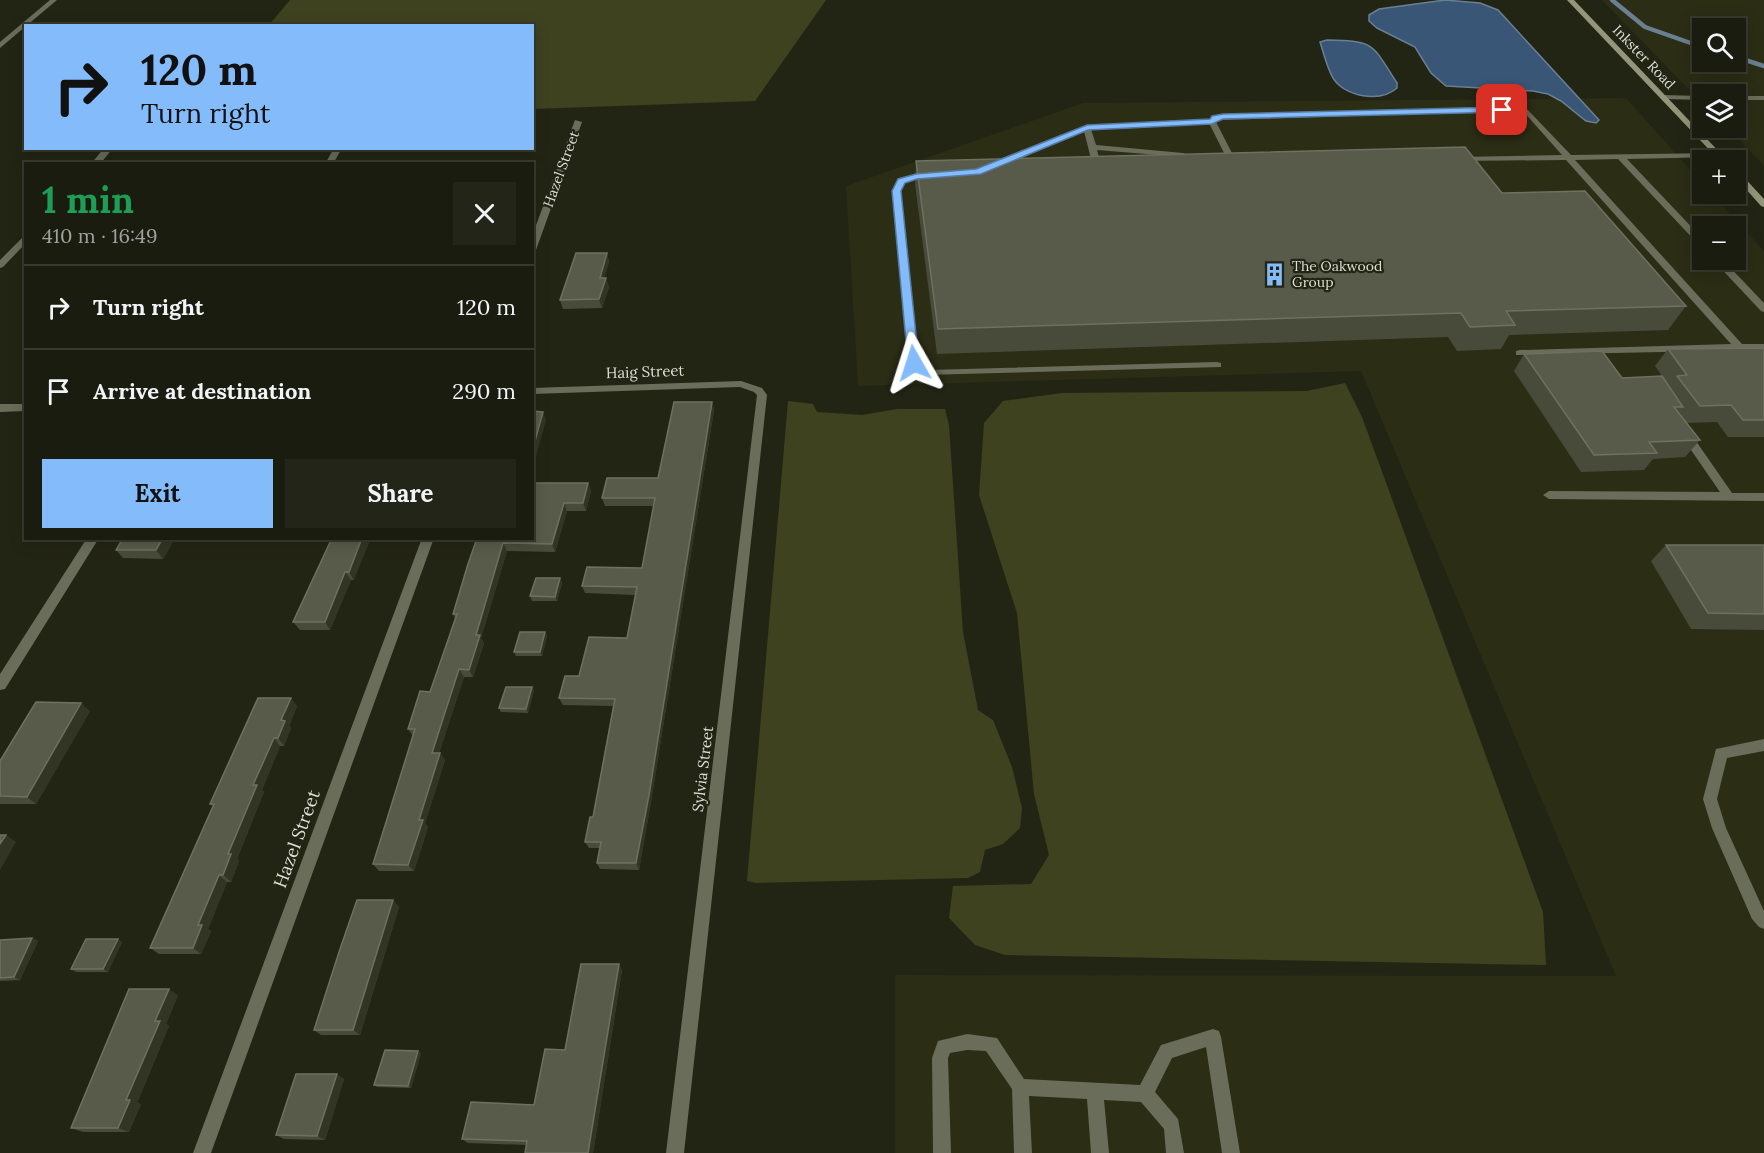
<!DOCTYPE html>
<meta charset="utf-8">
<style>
body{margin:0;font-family:Lora,serif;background:#232518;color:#f1f3f6;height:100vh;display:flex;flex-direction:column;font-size:22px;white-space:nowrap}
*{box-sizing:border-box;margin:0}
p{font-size:20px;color:#9fa19e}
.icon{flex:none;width:33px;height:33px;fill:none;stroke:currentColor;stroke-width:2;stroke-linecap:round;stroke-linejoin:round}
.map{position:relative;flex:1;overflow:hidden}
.panel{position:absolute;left:24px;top:162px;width:510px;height:378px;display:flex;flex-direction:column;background:#1a1c0f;border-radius:0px;box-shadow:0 3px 15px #0003,0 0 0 2px #383a2f}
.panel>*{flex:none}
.banner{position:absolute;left:24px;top:24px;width:510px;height:126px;border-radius:0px;box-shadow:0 3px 15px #0003,0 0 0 2px #383a2f;background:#84bcfb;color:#111;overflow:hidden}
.fabs{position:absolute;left:1692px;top:18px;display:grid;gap:12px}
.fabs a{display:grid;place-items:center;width:54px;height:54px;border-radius:0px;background:#1a1c0f;box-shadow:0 3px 15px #0003,0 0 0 2px #383a2f;font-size:30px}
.pin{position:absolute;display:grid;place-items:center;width:51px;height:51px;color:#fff;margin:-26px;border-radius:12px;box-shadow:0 3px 9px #0006}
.me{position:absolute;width:66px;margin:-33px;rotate:354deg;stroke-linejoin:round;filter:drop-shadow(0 0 4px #0008)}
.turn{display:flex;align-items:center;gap:21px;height:126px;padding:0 18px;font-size:27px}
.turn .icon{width:78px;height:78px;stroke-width:2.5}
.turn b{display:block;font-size:42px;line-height:51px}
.round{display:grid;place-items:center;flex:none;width:63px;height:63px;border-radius:0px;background:#232518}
.head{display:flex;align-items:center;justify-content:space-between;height:102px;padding:0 18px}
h1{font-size:36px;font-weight:700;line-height:45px;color:#1e9e55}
.cta{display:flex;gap:12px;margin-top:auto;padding:12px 18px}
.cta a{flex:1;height:69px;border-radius:0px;background:#84bcfb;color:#111;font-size:24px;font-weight:700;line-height:69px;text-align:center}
.cta a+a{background:#232518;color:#f1f3f6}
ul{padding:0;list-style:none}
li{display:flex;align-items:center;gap:18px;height:84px;padding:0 18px;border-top:2px solid #383a2f}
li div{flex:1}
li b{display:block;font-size:22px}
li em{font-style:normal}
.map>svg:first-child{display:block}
.built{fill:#2b2d15;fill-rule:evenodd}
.green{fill:#3f421f}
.water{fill:#3a5676;stroke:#6b7f92;stroke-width:1.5}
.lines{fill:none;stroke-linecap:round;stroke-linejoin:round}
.stream{stroke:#6b7f92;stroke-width:4.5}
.lane{fill:#6a6d5a;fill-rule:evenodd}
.street{fill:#6a6d5a;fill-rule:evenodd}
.secondary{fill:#939678;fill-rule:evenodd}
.wall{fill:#494b3a}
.shaded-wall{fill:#333524}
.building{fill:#595b4a;stroke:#6e7060;stroke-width:1.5}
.route{fill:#84bcfb;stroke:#567aa3;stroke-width:1.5}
.labels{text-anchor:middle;stroke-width:4.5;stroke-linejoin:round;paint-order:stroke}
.far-street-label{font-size:14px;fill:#dedfd5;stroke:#232514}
.far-poi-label{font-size:14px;fill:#dedfd5;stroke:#232514;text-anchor:start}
.street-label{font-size:15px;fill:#dedfd5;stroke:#232514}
.near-street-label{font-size:18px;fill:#dedfd5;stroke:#232514}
</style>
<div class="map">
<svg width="1764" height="1153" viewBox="0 0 1764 1153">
<rect width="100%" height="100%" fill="#232514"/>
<path class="built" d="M1602 0H1764V165L1727 128H1736V94H1702V103ZM1702 28H1736V62H1702Z
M1626 98 1702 183V194H1712L1764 251V1153H895V975L1616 976 1361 371 858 386 846 186 1083 103ZM1702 226H1736V260H1702Z"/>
<path class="green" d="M290 0H826L755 101 533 109 532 26 269 25Z
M1345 383 1362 417 1543 912 1546 965 1005 955 975 945 949 918 953 886 1031 884 1049 855 1034 794 1017 613 979 495 984 423 1003 401 1062 393 1307 391Z
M788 401 813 404 817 412 862 415 897 409H945L949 425 963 632 978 710 993 720 1012 767 1022 808 1020 828 1003 844 985 850 980 872 968 878 756 883 747 881Z"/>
<path class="water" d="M1445 0 1480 3 1498 10 1599 120 1596 123 1586 121 1561 101 1548 94 1533 91 1446 86 1431 73 1415 47 1377 28 1369 21V15L1379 9Z
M1327 40C1376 41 1371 43 1397 83V88C1380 103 1345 97 1333 78 1327 68 1324 54 1320 42Z"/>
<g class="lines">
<path class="stream" d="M1612 0 1645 27 1702 47
M1736 57 1764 66"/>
<path class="lane" d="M1661 95 1702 96V100L1664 99 1660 97Z
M1736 96H1764V100H1736Z
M1525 107 1571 155 1721 153 1722 155 1718 157 1627 159 1702 238V246L1699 245 1618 159 1575 160 1742 344H1764V350L1516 355V351L1520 350 1731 344 1566 160 1455 161V157H1458L1562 155 1523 111 1218 120 1216 122 1235 159 1231 161 1227 159 1209 123 1091 129 1096 145 1183 153 1187 155 1183 157 1097 150 1101 165 1092 167 1088 165 1092 163 1084 131 999 166 992 164 1087 125 1210 119 1216 116Z
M931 173H934V177L917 178 905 183 901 191 919 362 929 370 1217 362 1221 363V367L923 375 909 363 893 191 898 179 916 174Z
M1713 260H1723L1764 303V312L1761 311Z
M1685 430 1689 431 1732 493H1764V501L1549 499 1543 495 1549 491 1720 492 1680 434Z
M1764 739V751L1727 758 1717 799 1726 828 1764 911V929L1759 927 1752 919 1712 828 1703 799 1716 749Z
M1213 1029 1219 1031 1221 1037 1240 1153H1222L1206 1047 1172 1058 1155 1092 1178 1119 1184 1153H1166L1164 1129 1141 1102 1104 1100 1109 1153H1091L1087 1099 1029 1096 1032 1153H1014L1012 1089 986 1051 967 1050 950 1053 948 1058 951 1153H933L932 1058 938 1041 967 1034 997 1038 1024 1079 1140 1085 1161 1045Z"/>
<path class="street" d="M50 0H57L0 48V42Z
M575 120 582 122 536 250 532 253V236Z
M104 148H113L100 164H91Z
M334 148H342L333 164H325Z
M26 234V243L3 267 0 268V260Z
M741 381 762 388 767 395 684 1153H666L757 395 754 392 740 387 532 394V388Z
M0 404H26V411L0 412Z
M87 538H99L5 689 0 690V674Z
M422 538H434L211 1153H193Z"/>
<path class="secondary" d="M1567 0H1574L1727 160H1719Z
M1736 172H1739L1764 199V207L1761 206 1736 178Z"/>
</g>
<path class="wall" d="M916 161 1502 193 1686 306 1668 330 1509 335 1501 349 1457 351 1448 337 937 354 915 184Z
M607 253 609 262 604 278H606L609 287 602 308 563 309 560 300Z
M1764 348V437H1728L1717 422 1686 423 1700 440 1685 457 1653 459 1644 470 1581 472 1514 371 1524 354 1622 378 1669 386 1655 366 1668 349Z
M712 402 714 410 651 802 639 870 600 869 597 863 600 848H589L585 842 593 817 613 706 563 705 559 698 579 676 627 638 635 595 585 593 582 586 642 568 654 506H605L602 498 658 478Z
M532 483H588L591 491 586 511H567L555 552 507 551 481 638 484 643 473 677H464L439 753H440L445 760 425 823 428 827 414 871H379L373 864 413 736 408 729 430 692 455 618 453 614Z
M123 538H175L163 559 123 558 116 550Z
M332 538 354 580H351L330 630H300L293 622Z
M1666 545H1764V630L1691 629 1651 561Z
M560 578 562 583 557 601H532L530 596Z
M545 632 547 636 542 656H516L514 652Z
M532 687 534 691 528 713 501 712 499 708Z
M297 706 289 726 291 728 284 746H280L262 790 264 792 237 859 239 861 231 882H227L208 929 211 931 201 954H159L150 948 213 806 210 804Z
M90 711 36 804H0V761Z
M393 900 399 907 360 1035H321L314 1030Z
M32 938 38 941 20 980 0 981V940Z
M122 942 108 972H76L71 969Z
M622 970 593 1153H525L527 1145 468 1143 462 1139 534 1105 565 1050Z
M178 995 166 1024 169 1026 137 1103 141 1104 129 1132H83L71 1128Z
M421 1053 411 1088 377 1087 374 1085Z
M344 1079 325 1140 284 1139 276 1135Z"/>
<path class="shaded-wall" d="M607 253 609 262 602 287 600 278Z
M606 278 609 287 602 308 599 299Z
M712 402 714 410 651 802 639 870 636 863Z
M543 412 546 420 532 471V452Z
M588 483 591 491 586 511 583 503Z
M564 503 567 511 555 552 552 544Z
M163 538H175L163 559 156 550Z
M362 538H371L354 580 349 572Z
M503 543 507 551 481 638 484 643 473 677 469 670 476 635Z
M345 572 351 580 330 630 325 622Z
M560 578 562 583 557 601 555 597Z
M545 632 547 636 542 656 540 652Z
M459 669 464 677 437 760 432 753Z
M532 687 534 691 528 713 526 709Z
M291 698 297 706 289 726 291 728 284 746 278 738 281 720Z
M81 703 90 711 36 804 27 797Z
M274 738 280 746 262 790 264 792 237 859 239 861 231 882 223 875 228 854 253 785Z
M440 753 445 760 425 823 428 827 414 871 408 865 419 820Z
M6 835 16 842 0 870V844Z
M219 875 227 882 208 929 211 931 201 954 193 948 198 925Z
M393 900 399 907 360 1035 353 1030Z
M32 938 38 941 20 980 14 977Z
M118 939 122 942 108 972 103 969Z
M619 964 622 970 593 1153H588Z
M169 989 178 995 166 1024 169 1026 137 1103 141 1104 129 1132 118 1128 126 1100 155 1021Z
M418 1051 421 1053 411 1088 408 1086Z
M337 1074 344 1079 325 1140 317 1136Z"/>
<path class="building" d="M1465 147 1502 193 1585 191 1686 306 1506 311 1515 325 1470 327 1461 313 938 329 916 161Z
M576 253H607L600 278H606L599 299 560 300Z
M1764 348V420H1743L1731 405 1700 406 1677 376 1687 375 1668 349Z
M1602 351 1622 378 1662 376 1683 407H1674L1700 440 1649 442 1657 453 1594 455 1524 354Z
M674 402H712L649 795 636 863H597L601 842H585L590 817H593L615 699 559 698 565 676H579L589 637 627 638 637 587 582 586 587 567 642 568 655 498H602L607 478H658Z
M532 411 543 412 532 452Z
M532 483H588L583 503H564L552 544 503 543 476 635H480L469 670 459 669 432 753H440L419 820H423L408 865 373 864 415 729H408L420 691 430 692 457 614H453L468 564 477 538H532Z
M123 538H163L156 550H116Z
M332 538H362L349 572H345L325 622H293Z
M1666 545H1764V614L1708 613Z
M536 578H560L555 597 530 596Z
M520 632H545L540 652H514Z
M506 687H532L526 709 499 708Z
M258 698H291L281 720 285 721 278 738H274L253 785H257L228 854H231L223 875H219L198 925H202L193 948H150L214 804H210Z
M36 702 81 703 27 797 0 796V761Z
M0 835H6L0 844Z
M357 900H393L353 1030H314L340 949Z
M32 938 14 977 0 978V940Z
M86 939H118L103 969H71Z
M581 964H619L588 1153H525L527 1141 462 1139 471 1102 534 1105 545 1049 565 1050Z
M129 989H169L155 1021H160L126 1100H130L118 1128H71Z
M385 1050 418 1051 408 1086 374 1085Z
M296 1074H337L317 1136 276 1135Z"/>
<path class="route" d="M1502 107 1507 110 1505 112 1223 119 1212 124 1088 130 981 174 917 179 905 183 901 191 919 363 914 367 908 363 892 191 898 179 916 174 976 169 1087 125 1210 119 1212 116 1223 114Z"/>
<defs>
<symbol id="building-bare" viewBox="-9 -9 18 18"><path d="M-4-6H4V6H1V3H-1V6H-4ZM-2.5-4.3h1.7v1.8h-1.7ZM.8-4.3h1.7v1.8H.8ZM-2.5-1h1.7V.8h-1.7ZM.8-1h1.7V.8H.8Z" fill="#84bcfb" stroke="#232514" stroke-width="2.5" paint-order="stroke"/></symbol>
</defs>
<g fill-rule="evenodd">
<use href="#building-bare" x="1258" y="258" width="33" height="33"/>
</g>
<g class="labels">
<g class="far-street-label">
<text transform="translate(1644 57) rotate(46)" y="5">Inkster Road</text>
<text transform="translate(561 169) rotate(-70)" y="5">Hazel Street</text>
</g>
<g class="far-poi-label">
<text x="1292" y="271">The Oakwood<tspan x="1292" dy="16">Group</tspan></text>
</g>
<g class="street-label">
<text transform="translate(645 372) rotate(-2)" y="5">Haig Street</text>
<text transform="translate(703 769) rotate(-83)" y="5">Sylvia Street</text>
</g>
<g class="near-street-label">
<text transform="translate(297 839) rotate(-70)" y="6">Hazel Street</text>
</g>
</g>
</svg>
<div class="fabs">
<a><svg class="icon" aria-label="search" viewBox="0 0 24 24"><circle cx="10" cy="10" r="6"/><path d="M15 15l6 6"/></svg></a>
<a><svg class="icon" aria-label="layers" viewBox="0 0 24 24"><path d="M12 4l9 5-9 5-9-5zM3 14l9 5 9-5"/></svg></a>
<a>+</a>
<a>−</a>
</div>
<div class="pin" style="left:1502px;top:110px;background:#d93025"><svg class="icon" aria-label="arrive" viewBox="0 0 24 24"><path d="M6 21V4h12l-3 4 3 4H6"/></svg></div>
<svg class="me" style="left:914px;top:363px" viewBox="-20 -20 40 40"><path d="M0-17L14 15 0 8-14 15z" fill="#84bcfb" stroke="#fff" stroke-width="4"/></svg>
<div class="banner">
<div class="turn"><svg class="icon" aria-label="right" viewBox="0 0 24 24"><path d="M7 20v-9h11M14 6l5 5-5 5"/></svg><div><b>120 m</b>Turn right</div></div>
</div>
<section class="panel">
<div class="head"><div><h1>1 min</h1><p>410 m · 16:49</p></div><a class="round"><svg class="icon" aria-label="close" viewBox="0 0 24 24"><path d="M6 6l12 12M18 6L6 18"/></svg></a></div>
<ul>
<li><svg class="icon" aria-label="right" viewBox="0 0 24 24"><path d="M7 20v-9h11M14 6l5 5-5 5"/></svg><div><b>Turn right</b></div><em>120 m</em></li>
<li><svg class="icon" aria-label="arrive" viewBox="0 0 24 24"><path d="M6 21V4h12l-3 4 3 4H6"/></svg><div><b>Arrive at destination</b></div><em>290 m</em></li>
</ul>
<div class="cta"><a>Exit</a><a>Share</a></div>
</section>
</div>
